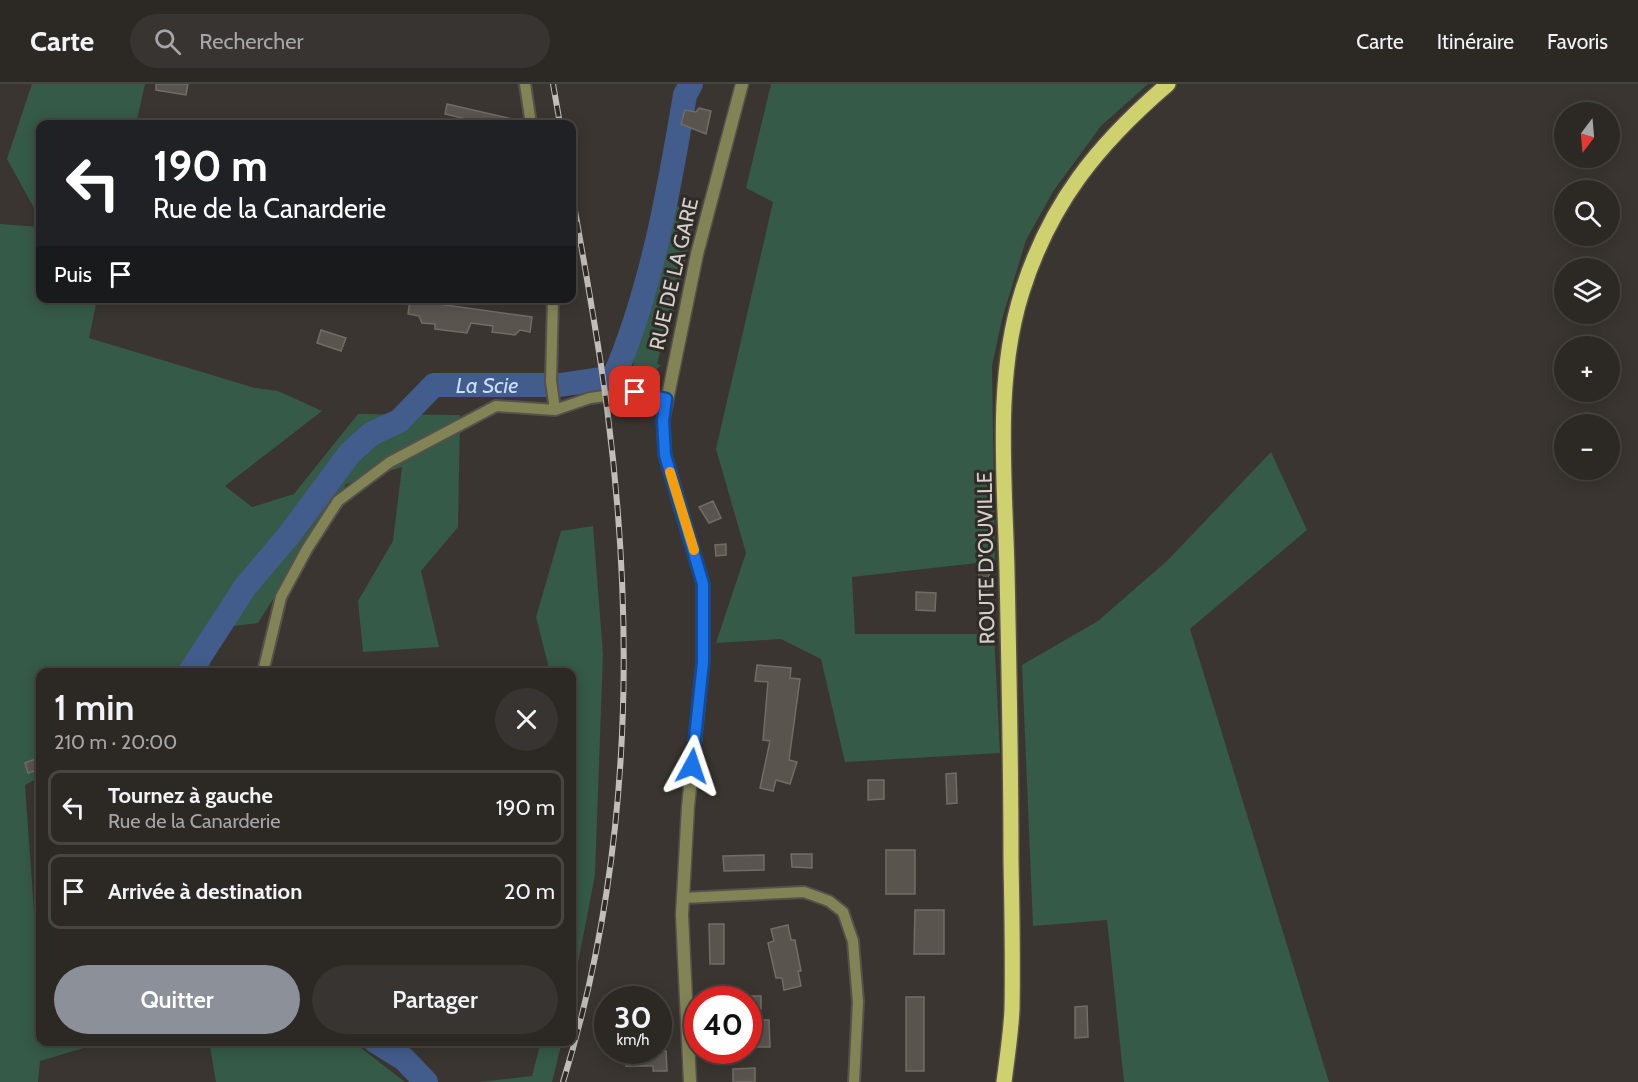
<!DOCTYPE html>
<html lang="fr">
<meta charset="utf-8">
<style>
body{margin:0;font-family:Cabin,sans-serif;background:#383431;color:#f1f3f6;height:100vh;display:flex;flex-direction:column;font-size:22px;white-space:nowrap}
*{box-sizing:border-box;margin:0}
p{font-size:20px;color:#a6a6a6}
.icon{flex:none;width:33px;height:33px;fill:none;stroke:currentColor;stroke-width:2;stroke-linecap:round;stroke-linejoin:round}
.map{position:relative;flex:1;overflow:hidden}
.panel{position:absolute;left:36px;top:584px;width:540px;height:378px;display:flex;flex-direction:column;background:#2c2824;border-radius:12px;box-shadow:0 3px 15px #0003,0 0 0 2px #484441}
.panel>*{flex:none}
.top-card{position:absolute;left:36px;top:36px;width:540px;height:183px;border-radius:12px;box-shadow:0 3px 15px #0003,0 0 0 2px #484441;background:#202124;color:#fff;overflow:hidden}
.needle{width:39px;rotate:196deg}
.buttons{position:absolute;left:1554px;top:18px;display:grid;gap:12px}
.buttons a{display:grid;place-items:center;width:66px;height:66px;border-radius:50%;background:#2c2824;box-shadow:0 3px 15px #0003,0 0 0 2px #484441;font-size:30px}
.speed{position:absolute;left:594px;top:902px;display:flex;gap:12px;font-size:30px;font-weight:700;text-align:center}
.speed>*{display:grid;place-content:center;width:78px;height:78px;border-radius:50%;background:#2c2824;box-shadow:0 3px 15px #0003,0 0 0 2px #484441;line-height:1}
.speed small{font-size:15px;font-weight:400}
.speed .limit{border:9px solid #d22;background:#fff;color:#111}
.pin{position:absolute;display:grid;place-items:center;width:51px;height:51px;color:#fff;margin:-26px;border-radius:12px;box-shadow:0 3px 9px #0006}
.me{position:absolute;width:66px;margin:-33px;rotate:5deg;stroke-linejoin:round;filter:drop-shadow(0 0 4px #0008)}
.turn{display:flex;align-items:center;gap:21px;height:126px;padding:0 18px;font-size:27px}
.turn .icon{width:78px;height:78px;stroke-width:2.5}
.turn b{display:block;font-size:42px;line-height:51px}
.then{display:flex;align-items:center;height:57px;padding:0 18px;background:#0003;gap:12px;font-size:22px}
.round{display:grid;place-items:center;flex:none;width:63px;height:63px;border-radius:32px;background:#383431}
.overview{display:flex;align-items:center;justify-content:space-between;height:102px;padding:0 18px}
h1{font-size:36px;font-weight:600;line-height:45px}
.button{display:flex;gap:12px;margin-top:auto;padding:12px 18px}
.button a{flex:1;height:69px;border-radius:36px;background:#8c9099;color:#fff;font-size:24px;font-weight:600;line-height:69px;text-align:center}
.button a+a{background:#383431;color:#f1f3f6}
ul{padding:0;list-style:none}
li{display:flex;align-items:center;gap:18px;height:75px;margin:0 12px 9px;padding:0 6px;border:3px solid #484441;border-radius:12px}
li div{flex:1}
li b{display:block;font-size:22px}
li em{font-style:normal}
header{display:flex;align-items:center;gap:36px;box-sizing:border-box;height:84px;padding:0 30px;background:#2c2824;border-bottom:2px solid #484441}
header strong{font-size:28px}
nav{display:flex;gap:33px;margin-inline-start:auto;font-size:21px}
.search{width:420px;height:54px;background:#383431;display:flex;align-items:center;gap:15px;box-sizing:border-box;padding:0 21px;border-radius:33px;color:#a6a6a6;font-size:22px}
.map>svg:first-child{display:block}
.green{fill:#355a47}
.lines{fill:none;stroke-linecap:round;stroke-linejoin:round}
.river{stroke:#425c8c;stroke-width:24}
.building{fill:#5a544f;stroke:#726c67;stroke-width:1.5}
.minor-casing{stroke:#56514c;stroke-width:14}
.tertiary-casing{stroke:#56514c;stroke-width:15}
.primary-casing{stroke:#56514c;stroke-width:18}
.minor{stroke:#838456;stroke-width:10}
.tertiary{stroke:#838456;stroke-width:12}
.primary{stroke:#cfd16f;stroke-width:15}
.rail-casing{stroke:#c1bdb9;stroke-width:6}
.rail{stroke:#302b26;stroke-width:4;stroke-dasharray:11;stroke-linecap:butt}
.route-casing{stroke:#114b97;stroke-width:15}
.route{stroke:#1a73e8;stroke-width:10}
.slow{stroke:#f59e0b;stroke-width:10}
.labels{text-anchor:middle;stroke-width:6;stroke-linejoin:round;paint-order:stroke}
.street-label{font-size:21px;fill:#d4d0cd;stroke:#302b26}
.water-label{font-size:22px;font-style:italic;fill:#ccddfc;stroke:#302b26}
</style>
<header>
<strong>Carte</strong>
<div class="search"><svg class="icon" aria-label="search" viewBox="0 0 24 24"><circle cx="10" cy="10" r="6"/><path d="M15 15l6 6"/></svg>Rechercher</div>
<nav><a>Carte</a><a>Itinéraire</a><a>Favoris</a></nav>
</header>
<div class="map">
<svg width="1638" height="998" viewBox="0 0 1638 998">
<rect width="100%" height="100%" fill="#3a3530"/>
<path class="green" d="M32 0H145L136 40H40V135L7 75Z
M771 0H1148L1101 42 1054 106 1026 156 1002 235 992 282 995 477 852 493 855 550H994L1000 669 845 678 821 575 781 555 716 559 746 469 716 365 773 118 746 104Z
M671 121 696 126 671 240 666 244 657 280 661 281 644 298H630L650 187Z
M0 140 40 143V214L97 215 89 254 255 304 278 307 322 327 225 402 252 423 294 410 358 330 460 331 458 443 421 487 439 563 363 568 358 517 393 457 402 383 346 400 258 539 219 544 208 588H40V693L25 701 34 827 40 811V957H107L40 977 38 998H0Z
M1271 368 1307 446 1190 545 1329 998H1124L1107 836 1033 842 1022 581 1098 537 1168 476Z
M593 442 603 570 595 791 572 910V762L577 712 572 709V588H550L536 533 561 447Z
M209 957H352L405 998H216Z
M541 957H562L552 998H479L532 992Z"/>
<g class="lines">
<g class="river">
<path id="s1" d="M190 588 245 503 289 451 350 369 371 350 399 337 434 301H560L614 293C652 204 669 106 685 11L691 0"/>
<path d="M375 957 404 975 426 998"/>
</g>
</g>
<path class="building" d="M156 0H188L186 11 156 6Z
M447 20 517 36 516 40H487L445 30Z
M699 24 711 27 706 50 681 40 685 26 696 28Z
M410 216 532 233 530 248 520 246 515 251 492 248 493 242 471 239 467 249 435 245V240L422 239 419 232 408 230Z
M321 246 346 254 341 267 317 259Z
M713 417 721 434 709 439 699 423Z
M726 460V471L716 472 715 461Z
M979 489H989V512H978Z
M916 508 936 509 935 527 916 526Z
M757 581 791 584 790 594 800 595 789 676 797 678 790 700 776 696 773 707 760 704 770 657 763 656 768 598 755 597Z
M40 673V685L28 689 25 679Z
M956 689 957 719 947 720 946 690Z
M868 696H884V715L868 716Z
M886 766H915V810H886Z
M791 770H812V784L792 783Z
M764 771V786L724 787 723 772Z
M915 826H944V870H914Z
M709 840H724V880H710Z
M788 841 791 856H795L801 887H798L801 902 784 906 782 894H776L768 859 774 857 771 845Z
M748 912H761V925H748Z
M906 913H924V987H906Z
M1087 922 1088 953 1075 954V923Z
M756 936H769L770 963H757Z
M631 966 666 967 667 987H653V982H626Z
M755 984V998H733V985Z"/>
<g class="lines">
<defs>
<path id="minor" d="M525 0 531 40
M553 214 551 297 555 326
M263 588 281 513 307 465 338 417 390 378 496 322 555 326 590 314 635 308 666 315
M683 814 804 808 829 817 843 828 853 857 858 918 854 998"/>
<path id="tertiary" d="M690 998 682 831 688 723 703 578V500L665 371 663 336 697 170 742 0"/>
<path id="primary" d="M1004 998C1007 974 1011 949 1012 925 1013 875 1012 826 1011 777 1011 680 1009 583 1007 487 1005 396 994 296 1022 208 1050 119 1098 60 1168 0"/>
</defs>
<use href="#minor" class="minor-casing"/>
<use href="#tertiary" class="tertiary-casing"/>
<use href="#primary" class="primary-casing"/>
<use href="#minor" class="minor"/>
<use href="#tertiary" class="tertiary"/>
<use href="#primary" class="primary"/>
<defs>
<path id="rail" d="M553 0 560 40
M563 998C631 780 636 549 607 324 598 252 584 180 572 109"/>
</defs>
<use href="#rail" class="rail-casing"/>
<use href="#rail" class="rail"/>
</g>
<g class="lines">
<defs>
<path id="route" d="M635 308 666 315 663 336 665 371 703 500V578L692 682"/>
</defs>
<use href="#route" class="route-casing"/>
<use href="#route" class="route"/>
<path class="slow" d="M670 388 694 466"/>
</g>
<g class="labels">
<g class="street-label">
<text transform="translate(674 190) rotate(-77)" y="7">RUE DE LA GARE</text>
<text transform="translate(986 474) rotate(-91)" y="7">ROUTE D'OUVILLE</text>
</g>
<g class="water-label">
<text dy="8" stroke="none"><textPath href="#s1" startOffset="434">La Scie</textPath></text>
</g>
</g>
</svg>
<div class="buttons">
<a><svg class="needle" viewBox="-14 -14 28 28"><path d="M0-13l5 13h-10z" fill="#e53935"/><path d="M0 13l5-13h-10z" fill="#a6a6a6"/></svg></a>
<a><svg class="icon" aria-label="search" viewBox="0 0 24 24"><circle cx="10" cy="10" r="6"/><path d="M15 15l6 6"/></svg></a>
<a><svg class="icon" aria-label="layers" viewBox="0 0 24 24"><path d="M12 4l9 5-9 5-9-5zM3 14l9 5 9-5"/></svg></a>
<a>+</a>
<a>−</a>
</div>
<div class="speed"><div>30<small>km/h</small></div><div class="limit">40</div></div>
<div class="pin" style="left:635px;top:308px;background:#d93025"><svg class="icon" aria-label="arrive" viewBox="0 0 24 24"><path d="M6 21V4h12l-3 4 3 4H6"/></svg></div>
<svg class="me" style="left:692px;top:682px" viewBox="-20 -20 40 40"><path d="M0-17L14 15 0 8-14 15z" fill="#1a73e8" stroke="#fff" stroke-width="4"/></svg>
<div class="top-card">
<div class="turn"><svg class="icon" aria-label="left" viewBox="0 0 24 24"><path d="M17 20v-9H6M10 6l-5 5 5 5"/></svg><div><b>190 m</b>Rue de la Canarderie</div></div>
<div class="then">Puis<svg class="icon" aria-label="arrive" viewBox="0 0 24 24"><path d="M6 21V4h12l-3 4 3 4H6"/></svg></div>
</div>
<section class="panel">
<div class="overview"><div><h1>1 min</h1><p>210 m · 20:00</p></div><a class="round"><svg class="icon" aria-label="close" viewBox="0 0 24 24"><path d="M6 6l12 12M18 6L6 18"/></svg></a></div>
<ul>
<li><svg class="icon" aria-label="left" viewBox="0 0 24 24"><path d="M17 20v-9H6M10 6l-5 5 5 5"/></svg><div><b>Tournez à gauche</b><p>Rue de la Canarderie</p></div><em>190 m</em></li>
<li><svg class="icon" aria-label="arrive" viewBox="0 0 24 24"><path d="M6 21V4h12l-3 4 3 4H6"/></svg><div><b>Arrivée à destination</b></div><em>20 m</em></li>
</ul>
<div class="button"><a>Quitter</a><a>Partager</a></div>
</section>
</div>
